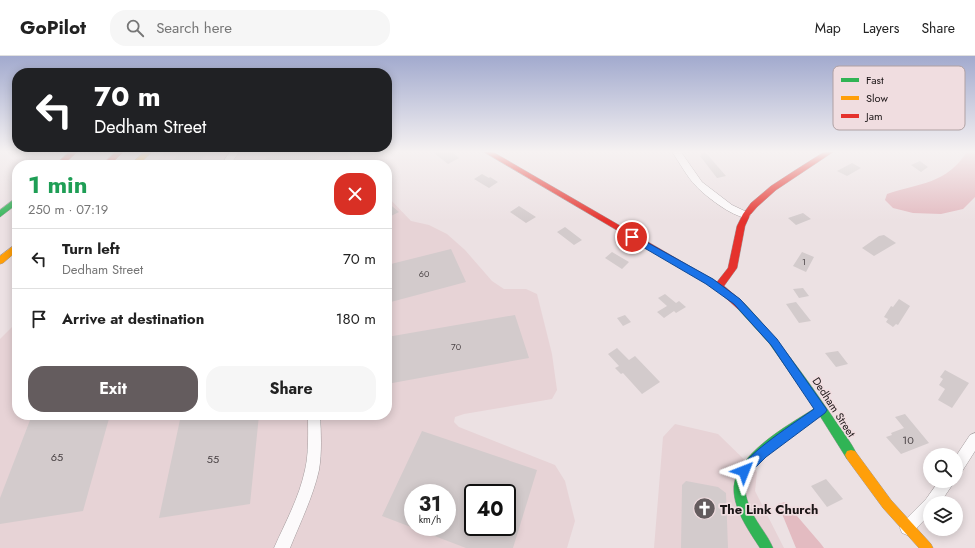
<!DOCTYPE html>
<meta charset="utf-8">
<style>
body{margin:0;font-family:Jost,sans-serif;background:#f6f6f6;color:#222;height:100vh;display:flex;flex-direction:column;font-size:15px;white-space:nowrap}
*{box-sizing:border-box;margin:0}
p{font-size:13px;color:#767676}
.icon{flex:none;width:22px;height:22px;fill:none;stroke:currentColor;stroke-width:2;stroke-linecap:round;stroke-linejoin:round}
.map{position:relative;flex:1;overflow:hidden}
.sheet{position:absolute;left:12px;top:104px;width:380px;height:260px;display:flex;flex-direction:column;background:#fff;border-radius:16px;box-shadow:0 2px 10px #0003}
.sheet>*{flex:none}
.hud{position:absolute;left:12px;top:12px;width:380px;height:84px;border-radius:16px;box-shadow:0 2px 10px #0003;background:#202124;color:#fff;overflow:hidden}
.fabs{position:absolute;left:923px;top:392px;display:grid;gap:8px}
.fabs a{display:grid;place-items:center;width:40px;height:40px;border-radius:50%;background:#fff;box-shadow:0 2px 10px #0003;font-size:20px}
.speed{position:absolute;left:404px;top:428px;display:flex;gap:8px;font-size:20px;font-weight:700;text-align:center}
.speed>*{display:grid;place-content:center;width:52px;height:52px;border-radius:50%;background:#fff;box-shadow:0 2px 10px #0003;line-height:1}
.speed small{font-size:10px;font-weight:400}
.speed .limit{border:2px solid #111;border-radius:6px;background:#fff;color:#111}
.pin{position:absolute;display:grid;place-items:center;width:34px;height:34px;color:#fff;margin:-17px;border:2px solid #fff;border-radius:50%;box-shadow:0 1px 4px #0007}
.me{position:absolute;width:44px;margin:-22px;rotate:45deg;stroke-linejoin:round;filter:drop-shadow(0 0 3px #0008)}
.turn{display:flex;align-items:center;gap:14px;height:84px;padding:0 16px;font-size:18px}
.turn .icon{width:52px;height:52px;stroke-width:2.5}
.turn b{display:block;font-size:28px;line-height:34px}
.round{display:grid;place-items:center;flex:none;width:42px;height:42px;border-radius:16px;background:#f6f6f6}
.headline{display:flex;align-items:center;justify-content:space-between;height:68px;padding:0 16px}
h1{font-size:24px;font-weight:700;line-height:30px;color:#1e9e55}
.button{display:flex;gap:8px;margin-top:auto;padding:8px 16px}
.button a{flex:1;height:46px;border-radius:16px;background:#645c5e;color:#fff;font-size:16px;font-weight:700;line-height:46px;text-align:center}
.button a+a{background:#f6f6f6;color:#222}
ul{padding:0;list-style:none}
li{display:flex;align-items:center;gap:12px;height:60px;padding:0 16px;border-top:1px solid #e0e0e0}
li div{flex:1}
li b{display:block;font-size:15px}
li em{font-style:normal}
header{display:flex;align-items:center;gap:24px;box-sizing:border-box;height:56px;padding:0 20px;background:#fff;border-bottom:1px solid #e0e0e0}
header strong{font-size:19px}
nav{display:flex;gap:22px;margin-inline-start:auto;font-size:14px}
.search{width:280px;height:36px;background:#f6f6f6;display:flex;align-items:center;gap:10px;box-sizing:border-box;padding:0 14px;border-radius:16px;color:#767676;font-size:15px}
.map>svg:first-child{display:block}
.built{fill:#e7d3d6;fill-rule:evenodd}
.green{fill:#e3bbc1}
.building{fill:#d3cbcc;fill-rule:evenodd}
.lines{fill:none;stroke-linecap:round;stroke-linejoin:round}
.street-casing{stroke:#a29a9c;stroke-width:1}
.fast-casing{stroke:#a29a9c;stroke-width:1}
.slow-casing{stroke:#a29a9c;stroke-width:1}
.jam-casing{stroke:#a29a9c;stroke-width:1}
.street{fill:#fcfafb;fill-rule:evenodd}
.fast{fill:#30b455;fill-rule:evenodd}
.slow{fill:#ff9f0a;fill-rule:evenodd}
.jam{fill:#e5322d;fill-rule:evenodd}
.route{fill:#1a73e8;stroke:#114b97}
.labels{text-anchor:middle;stroke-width:3.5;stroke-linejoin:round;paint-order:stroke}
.number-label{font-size:9px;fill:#4b4446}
.street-label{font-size:11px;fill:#1b1516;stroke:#f0dde0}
.near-number-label{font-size:11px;fill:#4b4446}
.near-poi-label{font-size:13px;font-weight:bold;fill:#1b1516;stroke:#f0dde0;text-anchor:start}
.key{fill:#f0dde0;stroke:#b0a1a3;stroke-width:1}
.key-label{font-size:11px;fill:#1b1516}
</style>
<header>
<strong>GoPilot</strong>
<div class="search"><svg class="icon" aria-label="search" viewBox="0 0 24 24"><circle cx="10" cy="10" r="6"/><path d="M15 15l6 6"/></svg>Search here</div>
<nav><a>Map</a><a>Layers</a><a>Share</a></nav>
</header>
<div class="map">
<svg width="975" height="492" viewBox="0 0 975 492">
<rect width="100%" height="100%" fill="#ece1e3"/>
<path class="built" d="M165 96H345L358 109H153Z
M387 140 411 165 429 169 447 178 465 194 492 225 504 233H526L537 238 552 298 557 334 552 343 464 358 455 361 454 366 459 371 555 409 565 425 575 465 567 492H0V283L17 266V359H387ZM413 437H447V471H413ZM473 437H507V471H473Z
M675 368 718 378 757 416 755 435 784 492H654L663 381Z"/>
<path class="green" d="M967 96H975V141L963 153 941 158 913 157 893 152 885 144 887 138C920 127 946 128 967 96Z
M785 446 821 488 824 492H796L778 448Z"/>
<path class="building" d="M181 96H208L196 109H168Z
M281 96H314L320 101 312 105 316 109H252Z
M433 96H452L459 102 448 108Z
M704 96H705L726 120 717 122 700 100Z
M920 105 928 111 921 116 911 109Z
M852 107 861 112 847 120 837 115Z
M482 118 489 122 490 121 498 126 489 132 474 123Z
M387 146 399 156 387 162Z
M519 150 536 161 526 167 510 156Z
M803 157 811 163 796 169 788 162Z
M565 171 582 184 574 189 557 176Z
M884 179 896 187 874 200 862 192 879 180Z
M451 193 466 226 387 247V209Z
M612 196 629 206 622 213 605 202Z
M802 196 814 201 806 216 793 210Z
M803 232 809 240 799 242 793 233Z
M665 238 676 247 679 245 686 251 676 257 674 255 664 262 657 256 667 250 658 242Z
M899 243 910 250 898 269 896 268 893 271 886 266 888 263 884 261 891 250 893 251Z
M796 246 811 265 799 267 786 248Z
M515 259 529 302 387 328V281Z
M625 259 631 266 623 270 617 262Z
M617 292 629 304 635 300 660 326 642 338 623 317 621 318 615 312 619 310 608 298Z
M838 295 848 308 836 311 825 297Z
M945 314 969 327 952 352 938 344 945 333 939 329 943 323 940 321Z
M905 358 929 387 901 398 886 381 892 379 891 377 904 372 895 361Z
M32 359H110L83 455 0 468V442Z
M181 359H259L250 448 159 462Z
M422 375 537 414 513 492H466L382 460ZM413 437H447V471H413ZM473 437H507V471H473Z
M826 423 843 443 827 451 811 430Z
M686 425 718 431 726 437 728 492H681L682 432V429Z"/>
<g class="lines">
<defs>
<path id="street" d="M230 96H239L230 109H221Z
M672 96H681L702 126 732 149 749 157 751 159 749 161C737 165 704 139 696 130 687 121 680 107 672 96Z
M308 359H320C321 377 322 396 319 414 313 441 300 467 290 492H274C285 467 299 442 305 414 309 397 308 377 308 359Z
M975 377V395L961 417 956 419V400L970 379Z
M939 425H955L940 447H930V458L912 477 907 479 902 477 900 472 902 467 926 443Z"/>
<path id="fast" d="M17 141V148L0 161V154Z
M741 246 744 247C777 282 805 320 832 360 840 373 851 385 857 399L855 403 851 404 847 403 820 360C800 374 754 401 746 425 744 433 746 442 749 449 754 465 767 477 773 492H760C749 475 736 457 734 437 730 400 789 369 815 352L769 287 738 253 736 250 738 247Z"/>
<path id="slow" d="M144 96H152L138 109H130Z
M17 187V195L3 207 0 208V200Z
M851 394 855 395 891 444 931 488 933 492H919L883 452 847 403 845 399 847 395Z"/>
<path id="jam" d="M69 96H77L63 109H55Z
M115 96H123L110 109H102Z
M484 96H493L717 226 728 212 737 170 743 158 751 147 771 130 794 115 824 96H833L776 134 757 151 750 159 745 170 737 212 724 230 744 247 746 250 744 253H738L718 235 688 216Z"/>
</defs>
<use href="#street" class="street-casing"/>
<use href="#fast" class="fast-casing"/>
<use href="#slow" class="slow-casing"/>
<use href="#jam" class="jam-casing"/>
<use href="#street" class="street"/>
<use href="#fast" class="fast"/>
<use href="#slow" class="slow"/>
<use href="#jam" class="jam"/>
</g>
<linearGradient id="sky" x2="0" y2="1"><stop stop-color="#a2aace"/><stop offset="0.58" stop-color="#f6f2f2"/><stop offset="1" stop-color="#f6f2f2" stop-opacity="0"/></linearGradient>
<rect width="975" height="165" fill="url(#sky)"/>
<path class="route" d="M632 178 713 223 740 243 777 283 825 351 827 354 825 357 766 401 748 419 744 421 740 419 739 415C746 398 797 365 814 353L771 289 734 248 706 228 629 183 628 181Z"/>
<defs>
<symbol id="church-disc" viewBox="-11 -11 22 22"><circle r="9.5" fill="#645c5e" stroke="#f0dde0"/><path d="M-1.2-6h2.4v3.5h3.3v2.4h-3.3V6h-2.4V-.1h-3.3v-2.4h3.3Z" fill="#fff"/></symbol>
</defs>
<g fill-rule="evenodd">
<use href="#church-disc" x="692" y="440" width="25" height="25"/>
</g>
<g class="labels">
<g class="number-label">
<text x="804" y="209">1</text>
<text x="424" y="221">60</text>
<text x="456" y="294">70</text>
</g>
<g class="street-label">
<text transform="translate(834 351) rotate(57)" y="4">Dedham Street</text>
</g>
<g class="near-number-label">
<text x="908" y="388">10</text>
<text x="57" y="405">65</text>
<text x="213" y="407">55</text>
</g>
<g class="near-poi-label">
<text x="720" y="458">The Link Church</text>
</g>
</g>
<rect x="833" y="10" width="132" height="64" rx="6" class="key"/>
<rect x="841" y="22" width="18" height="4" fill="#30b455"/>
<rect x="841" y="40" width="18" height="4" fill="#ff9f0a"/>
<rect x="841" y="58" width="18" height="4" fill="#e5322d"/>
<g class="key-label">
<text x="866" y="28">Fast</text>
<text x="866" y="46">Slow</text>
<text x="866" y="64">Jam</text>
</g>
</svg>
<div class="fabs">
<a><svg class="icon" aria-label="search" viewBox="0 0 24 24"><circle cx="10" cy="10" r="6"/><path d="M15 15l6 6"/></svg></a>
<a><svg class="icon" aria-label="layers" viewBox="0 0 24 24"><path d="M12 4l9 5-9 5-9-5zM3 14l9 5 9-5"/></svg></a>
</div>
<div class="speed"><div>31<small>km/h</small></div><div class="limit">40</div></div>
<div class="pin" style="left:632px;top:181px;background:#d93025"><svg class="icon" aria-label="arrive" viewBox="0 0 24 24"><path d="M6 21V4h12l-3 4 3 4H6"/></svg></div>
<svg class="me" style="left:744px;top:415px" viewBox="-20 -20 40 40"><path d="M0-17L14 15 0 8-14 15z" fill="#1a73e8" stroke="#fff" stroke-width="4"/></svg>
<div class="hud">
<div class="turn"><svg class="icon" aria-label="left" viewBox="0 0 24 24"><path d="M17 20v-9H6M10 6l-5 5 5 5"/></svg><div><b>70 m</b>Dedham Street</div></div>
</div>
<section class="sheet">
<div class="headline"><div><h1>1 min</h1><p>250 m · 07:19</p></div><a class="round" style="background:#d93025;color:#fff"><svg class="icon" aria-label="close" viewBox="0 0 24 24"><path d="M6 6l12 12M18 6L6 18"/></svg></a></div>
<ul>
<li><svg class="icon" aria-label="left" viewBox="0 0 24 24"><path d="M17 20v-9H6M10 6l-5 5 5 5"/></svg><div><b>Turn left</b><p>Dedham Street</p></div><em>70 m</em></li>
<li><svg class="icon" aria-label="arrive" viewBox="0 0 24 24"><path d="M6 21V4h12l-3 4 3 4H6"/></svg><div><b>Arrive at destination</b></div><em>180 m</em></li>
</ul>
<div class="button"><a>Exit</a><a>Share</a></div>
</section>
</div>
